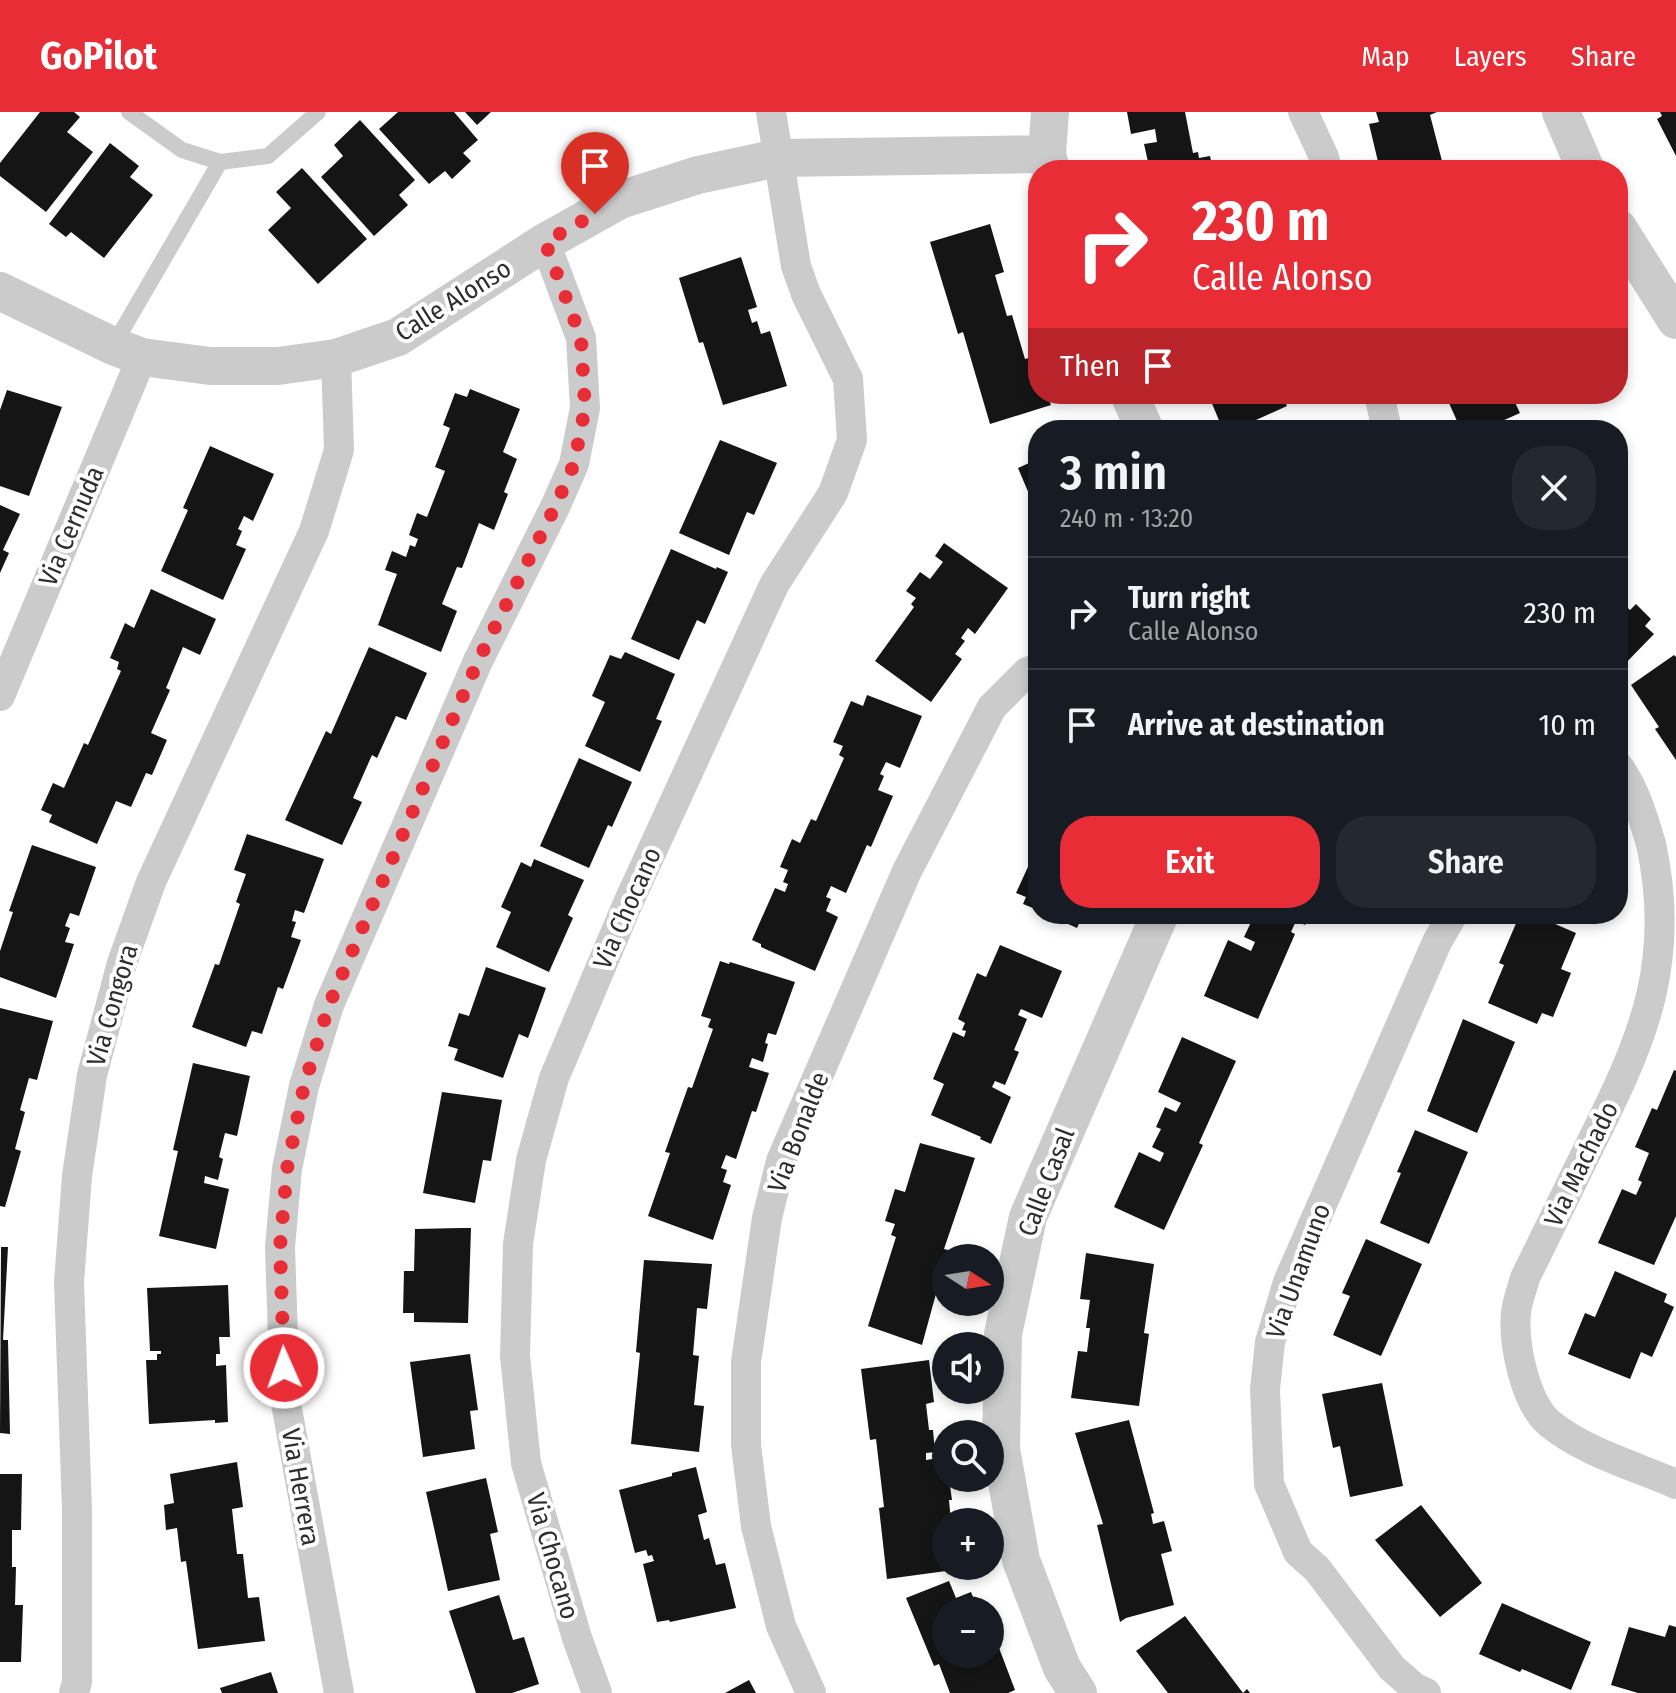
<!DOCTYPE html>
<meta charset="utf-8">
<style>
body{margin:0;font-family:"Fira Sans Condensed",sans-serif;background:#242831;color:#f1f3f6;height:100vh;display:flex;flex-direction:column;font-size:30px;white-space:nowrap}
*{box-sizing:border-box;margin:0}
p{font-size:26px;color:#9ea1a6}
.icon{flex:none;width:44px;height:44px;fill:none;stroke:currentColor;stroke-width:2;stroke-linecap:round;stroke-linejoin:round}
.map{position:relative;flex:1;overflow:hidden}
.sheet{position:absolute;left:1028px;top:308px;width:600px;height:504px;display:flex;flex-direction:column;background:#171b24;border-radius:32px;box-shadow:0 4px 12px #0003}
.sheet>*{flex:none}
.guide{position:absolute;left:1028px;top:48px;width:600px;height:244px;border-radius:32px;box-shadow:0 4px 12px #0003;background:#e82d36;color:#fff;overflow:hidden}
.needle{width:52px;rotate:102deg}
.fabs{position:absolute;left:932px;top:1132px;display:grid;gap:16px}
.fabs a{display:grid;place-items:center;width:72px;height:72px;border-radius:50%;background:#171b24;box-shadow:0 4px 12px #0003;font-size:40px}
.pin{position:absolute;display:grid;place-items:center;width:68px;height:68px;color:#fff;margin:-82px -34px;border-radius:50% 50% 50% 0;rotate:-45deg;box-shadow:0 0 8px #0007}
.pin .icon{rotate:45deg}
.me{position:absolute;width:88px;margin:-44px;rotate:358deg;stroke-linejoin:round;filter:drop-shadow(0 0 6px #0008)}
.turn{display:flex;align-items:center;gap:28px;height:168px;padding:0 32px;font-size:36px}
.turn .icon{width:104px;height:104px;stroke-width:2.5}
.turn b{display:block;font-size:56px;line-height:68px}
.then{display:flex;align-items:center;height:76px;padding:0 32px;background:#0003;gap:16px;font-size:30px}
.round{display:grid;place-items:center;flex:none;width:84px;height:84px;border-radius:32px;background:#242831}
.headline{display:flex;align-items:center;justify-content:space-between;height:136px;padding:0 32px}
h1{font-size:48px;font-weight:600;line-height:60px}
.cta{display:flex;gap:16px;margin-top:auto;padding:16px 32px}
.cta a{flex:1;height:92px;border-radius:32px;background:#e82d36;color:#fff;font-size:32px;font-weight:600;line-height:92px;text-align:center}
.cta a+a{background:#242831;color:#f1f3f6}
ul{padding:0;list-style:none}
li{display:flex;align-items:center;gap:24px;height:112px;padding:0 32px;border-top:2px solid #363941}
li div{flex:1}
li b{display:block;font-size:30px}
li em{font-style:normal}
header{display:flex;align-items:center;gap:48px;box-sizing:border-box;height:112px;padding:0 40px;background:#e82d36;color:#fff}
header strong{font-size:38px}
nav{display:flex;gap:44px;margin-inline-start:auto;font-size:28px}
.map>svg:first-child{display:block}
.building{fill:#151515}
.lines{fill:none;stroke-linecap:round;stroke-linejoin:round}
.service{stroke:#cbcbcb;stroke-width:16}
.minor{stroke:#cbcbcb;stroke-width:30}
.tertiary{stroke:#cbcbcb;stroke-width:38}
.route{stroke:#e82d36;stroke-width:14;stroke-dasharray:0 25.2}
.labels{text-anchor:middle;stroke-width:8;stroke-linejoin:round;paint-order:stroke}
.street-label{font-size:26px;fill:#2e2e2e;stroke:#fff}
</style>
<header>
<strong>GoPilot</strong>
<nav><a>Map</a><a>Layers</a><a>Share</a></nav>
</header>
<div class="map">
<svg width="1676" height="1581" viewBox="0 0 1676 1581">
<rect width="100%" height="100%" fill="#fff"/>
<path class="building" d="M40 0H74L80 5 67 20 93 40 46 100 0 64V51Z
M398 0H454L478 28 463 41 471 49 452 67 445 59 429 72 379 17Z
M465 0H491L477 13Z
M1127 0H1185L1193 41 1198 40 1199 46 1210 44 1213 58H1153L1151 49 1148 50 1144 32 1157 30 1155 17 1131 22Z
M1376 0H1437L1430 3 1442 49 1409 58H1380L1369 12 1379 10Z
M1660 0H1676V44L1657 7 1662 4Z
M360 8 415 68 399 83 408 93 374 124 321 65 343 44 334 33Z
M110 31 139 54 130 65 153 83 104 146 71 120 66 125 49 112Z
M302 56 367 127 318 172 268 118 291 96 276 80Z
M990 112 1004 160 995 163 1007 204 1012 203 1025 247 1036 244 1038 282H1047L1051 293 990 312 963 220 958 222 930 130Z
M741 145 757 195 748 198 752 211 757 209 761 222 770 219 787 274 723 293 703 230 699 231 679 166Z
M470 277 520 297 503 340 517 347 504 380 508 382 494 418 479 411 462 456 457 455 442 492 457 499 441 540 378 513 397 462 385 458 392 439 406 445 410 433 415 435 418 427 409 423 417 401 427 405 445 359 435 355 450 316 443 313 455 281 467 285Z
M7 278 62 295 29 384 0 374V298Z
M1208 282H1282L1287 294 1234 318H1223Z
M1445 282H1511L1520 301 1482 318H1461Z
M720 328 777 351 754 403 747 400 729 443 679 421Z
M210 334 274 362 253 409 244 404 238 417 242 419 236 433 246 437 223 488 161 459 188 398 183 396Z
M1038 347V403L1018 356Z
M0 393 20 402 3 438 9 441 0 461Z
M944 431 1008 476 975 522 968 516 961 526 965 529 955 542 962 547 931 590 875 549 914 495 911 492 916 486 906 479 920 460 930 467 943 450 935 444Z
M671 437 716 457 717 455 728 460 705 512 697 508 679 548 631 527Z
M151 477 216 507 200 543 183 535 166 576 170 578 151 621 167 628 152 663 146 661 131 695 116 689 97 732 49 710 52 703 41 698 53 671 64 676 84 631 88 633 121 559 117 557 119 550 110 546 125 511 134 516Z
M1618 487 1630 498 1636 492 1651 507 1645 514 1654 522 1618 559Z
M369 535 427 561 406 608 396 604 377 646 372 643 353 686 362 690 342 733 285 708 326 619 331 622Z
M625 540 675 562 656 607 662 609 640 660 585 634 605 590 592 584 610 543 621 547Z
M1674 543 1676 545V648L1655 617 1659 615 1631 573Z
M867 583 922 604 900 656 886 650 880 662 884 664 878 678 893 684 871 735 867 733 846 781 831 774 826 785 831 787 826 799 838 805 815 859 761 835V832L752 828 775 776 785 780 788 772 783 770 788 758 780 755 792 727 800 731 811 707 816 709 844 646 839 643 843 634 833 630 851 589 863 594Z
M579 646 632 670 612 715 608 713 589 756 540 734Z
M247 722 324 747 304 801 295 798 292 809 296 810 291 825 301 828 283 877 278 875 262 922 252 919 246 935 192 915 215 852 219 853 240 792 236 790 246 762 234 758Z
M32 733 96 755 79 804 70 801 65 814 70 816 65 830 74 832 56 886 0 865V839L13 800 9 799Z
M1038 733V798L1023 792 1026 785 1016 781Z
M534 747 584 768 568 803 573 806 549 860 496 835 511 800 501 795 521 750 531 755Z
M1046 802H1083L1077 816Z
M1245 802H1310L1305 813 1296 809 1291 820 1295 822 1258 907 1204 884 1228 828 1251 839 1255 830 1244 825 1253 806Z
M1520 802H1532L1576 821 1561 857 1571 861 1553 905 1542 901 1537 912 1488 891 1504 853 1499 851Z
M1000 833 1062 859 1042 906 1021 897 1018 903 1027 907 1014 938 1019 940 1005 973 995 969 992 975 1011 985 991 1032 980 1027 981 1025 931 1003 944 972 933 967 953 920 964 925 966 919 962 918 965 911 958 907 977 861 986 865Z
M720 849 729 852 730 850 795 870 776 923 768 921 765 931 768 932 763 950 752 946 749 955 769 961 756 1000 752 999 736 1047 726 1043 721 1056 727 1058 723 1070 731 1073 713 1128 648 1104 670 1041 665 1040 688 975 692 976 713 917 708 915 711 907 701 904Z
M486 855 546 876 528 926 519 922 503 966 454 948 458 937 448 934 459 901 469 904Z
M0 896 53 909 37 968 29 966 20 998 25 1000 15 1037 21 1039 5 1095 0 1094Z
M1463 907 1515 930 1477 1021 1427 999Z
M1182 925 1236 949 1199 1031 1203 1033 1164 1118 1114 1095 1139 1040 1160 1050 1164 1041 1152 1035 1161 1017 1156 1015 1165 995 1176 1000 1181 991 1158 980Z
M193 951 250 964 237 1024 225 1021 219 1045 223 1047 218 1068 205 1064 204 1071 229 1077 216 1137 159 1124 178 1039 173 1038Z
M1674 958 1676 959V1104L1654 1153 1598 1131 1622 1077 1636 1083 1642 1070 1638 1068 1649 1041 1635 1035 1652 996 1657 998Z
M442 980 502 988 491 1049 483 1048 475 1091 423 1081Z
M1415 1018 1468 1040 1429 1132 1380 1111 1401 1061 1397 1060Z
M920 1031 975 1046 944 1137 948 1138 922 1233 868 1214 896 1125 891 1123 895 1112 885 1109 895 1077 905 1080Z
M461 1116H471L468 1211 414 1210V1201H403L404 1159H414L415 1117Z
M1366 1127 1422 1152 1381 1244 1333 1223 1350 1184 1342 1181Z
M1 1135H8L3 1228H8L10 1322 0 1321Z
M1086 1141 1154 1152 1144 1221 1149 1222 1139 1294 1071 1286 1078 1239 1087 1240 1090 1216H1086L1090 1188 1080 1187Z
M644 1148 712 1152 707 1197 697 1196 693 1243 699 1244 694 1293 704 1294 699 1340 631 1332 640 1241 636 1240Z
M1615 1159 1667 1182 1664 1190 1674 1195 1652 1245 1641 1240 1630 1267 1568 1242 1585 1201 1595 1205Z
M228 1173 230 1225H219L220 1242H216V1254L226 1253 228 1310 215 1311V1308L149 1312 146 1248H157V1242H161V1239H150L147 1176Z
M470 1242 478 1298 470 1299 475 1337 423 1345 410 1250Z
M929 1248 934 1290 926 1292 929 1318H933L935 1340 926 1341V1348L946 1345V1366H949L952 1388H949L951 1410H946V1429L942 1430 946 1459 887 1467 879 1396 884 1395 876 1327 870 1328 861 1257Z
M1382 1271 1403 1374 1350 1385 1340 1334 1333 1336 1322 1282Z
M1129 1308 1154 1401 1151 1402 1153 1412 1164 1409 1172 1439 1161 1442 1174 1493 1126 1506 1120 1510 1097 1413 1103 1412 1075 1321Z
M237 1350 243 1395 232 1397 237 1442H243L248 1486 259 1485 265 1529 198 1537 186 1449 181 1450 177 1416 166 1418 164 1393 174 1391 170 1362Z
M696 1355 707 1400 698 1403 704 1428 709 1426 716 1453 725 1451 736 1496 670 1510 669 1508 657 1510 643 1452 654 1449 652 1443 648 1444 646 1438 635 1441 619 1378 672 1364V1361Z
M0 1362H22L21 1418H12V1455H16L15 1493H23L21 1550H0Z
M486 1366 498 1420 490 1422 500 1468 448 1479 426 1380Z
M1421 1393 1482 1471 1440 1505 1375 1428Z
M949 1469 956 1486 971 1480 978 1498H946V1542H990V1530L996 1528 1015 1578 1008 1581H950L939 1552 934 1554 906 1486Z
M499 1483 513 1528 524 1525 539 1572 512 1581H476L449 1499Z
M1502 1491 1591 1530 1571 1578 1522 1557 1520 1560 1479 1542Z
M1185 1504 1243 1581 1247 1577 1250 1581H1168L1136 1539Z
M1669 1513 1676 1515V1581H1638L1611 1573 1629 1515 1665 1525Z
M271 1560 278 1581H222L220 1576Z
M749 1568 756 1581H725Z"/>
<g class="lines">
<path class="service" d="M129 0 182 38 220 50
M113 234 220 50 268 44 318 0"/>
<path class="minor" d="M1303 0 1324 45 1327 58
M1379 282 1387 318
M0 584 142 245
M1618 654C1635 677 1643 705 1651 732 1676 847 1645 923 1595 1023 1572 1071 1548 1118 1525 1166 1522 1177 1517 1190 1516 1201 1513 1232 1525 1290 1549 1311 1584 1340 1635 1354 1676 1372
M74 1581 77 1570V1398L69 1170 77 1064 92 963 122 851 151 770 314 419 339 338 336 246
M339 1581 285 1286 280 1135 287 1057 304 974 329 893 478 549 555 395 574 352 585 296 581 226 545 130
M597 1581 577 1526 526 1351 515 1244 518 1132 531 1048 554 966 628 791 774 473 833 381 852 328 848 267 806 182 796 154 771 0
M811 1581 781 1514 756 1414 746 1333V1250L767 1106 781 1049 907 759 992 595 1027 560 1038 556
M1426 1581 1415 1576 1392 1556 1317 1457 1298 1440 1269 1372 1265 1277 1270 1230 1288 1170 1437 830 1453 802"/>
<path class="tertiary" d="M1050 0 1047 42 1051 58
M1561 0 1586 58
M1618 116 1676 208
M0 179 113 234 142 245 210 254H278L336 246 398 225 545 130 620 88 698 63 778 46 1047 42
M1129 282 1145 318
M1078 1581 1062 1556 1021 1448 1001 1337 1003 1222 1028 1105 1160 802"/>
</g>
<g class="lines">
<path class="route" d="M284 1256 280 1135 287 1057 304 974 329 893 478 549 555 395 574 352 585 296 581 226 545 130 595 102"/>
</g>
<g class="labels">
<g class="street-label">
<text transform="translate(453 188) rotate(-32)" y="9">Calle Alonso</text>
<text transform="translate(71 414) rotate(-67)" y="9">Via Cernuda</text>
<text transform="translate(627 796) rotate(-66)" y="9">Via Chocano</text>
<text transform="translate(112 893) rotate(-74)" y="9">Via Congora</text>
<text transform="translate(798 1020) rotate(-69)" y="9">Via Bonalde</text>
<text transform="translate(1581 1052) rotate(-64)" y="9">Via Machado</text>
<text transform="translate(1046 1070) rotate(-69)" y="9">Calle Casal</text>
<text transform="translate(1298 1159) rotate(-70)" y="9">Via Unamuno</text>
<text transform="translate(301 1375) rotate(80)" y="9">Via Herrera</text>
<text transform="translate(553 1444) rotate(74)" y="9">Via Chocano</text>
</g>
</g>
</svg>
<div class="fabs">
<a><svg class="needle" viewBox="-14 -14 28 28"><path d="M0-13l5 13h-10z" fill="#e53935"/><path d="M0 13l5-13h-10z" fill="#9ea1a6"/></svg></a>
<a><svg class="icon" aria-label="sound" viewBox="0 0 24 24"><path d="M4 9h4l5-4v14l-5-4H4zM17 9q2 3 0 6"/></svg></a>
<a><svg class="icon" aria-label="search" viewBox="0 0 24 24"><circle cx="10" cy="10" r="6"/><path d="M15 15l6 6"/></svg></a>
<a>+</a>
<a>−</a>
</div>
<div class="pin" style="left:595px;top:102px;background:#d93025"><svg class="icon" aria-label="arrive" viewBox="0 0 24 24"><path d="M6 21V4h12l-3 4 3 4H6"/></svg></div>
<svg class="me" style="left:284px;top:1256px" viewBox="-20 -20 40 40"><circle r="17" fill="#e82d36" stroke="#fff" stroke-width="3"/><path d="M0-11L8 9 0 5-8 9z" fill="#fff"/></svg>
<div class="guide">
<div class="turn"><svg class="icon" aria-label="right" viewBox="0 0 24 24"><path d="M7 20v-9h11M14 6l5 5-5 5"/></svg><div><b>230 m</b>Calle Alonso</div></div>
<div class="then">Then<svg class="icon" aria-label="arrive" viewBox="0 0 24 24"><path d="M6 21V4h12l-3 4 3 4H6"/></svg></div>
</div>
<section class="sheet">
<div class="headline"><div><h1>3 min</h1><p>240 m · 13:20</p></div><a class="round"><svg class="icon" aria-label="close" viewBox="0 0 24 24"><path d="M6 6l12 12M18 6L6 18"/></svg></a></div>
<ul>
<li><svg class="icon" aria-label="right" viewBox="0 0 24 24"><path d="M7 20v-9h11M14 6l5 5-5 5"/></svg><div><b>Turn right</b><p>Calle Alonso</p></div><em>230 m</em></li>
<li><svg class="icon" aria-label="arrive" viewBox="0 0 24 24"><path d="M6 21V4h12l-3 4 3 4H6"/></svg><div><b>Arrive at destination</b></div><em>10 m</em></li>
</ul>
<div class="cta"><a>Exit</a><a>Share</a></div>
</section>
</div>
